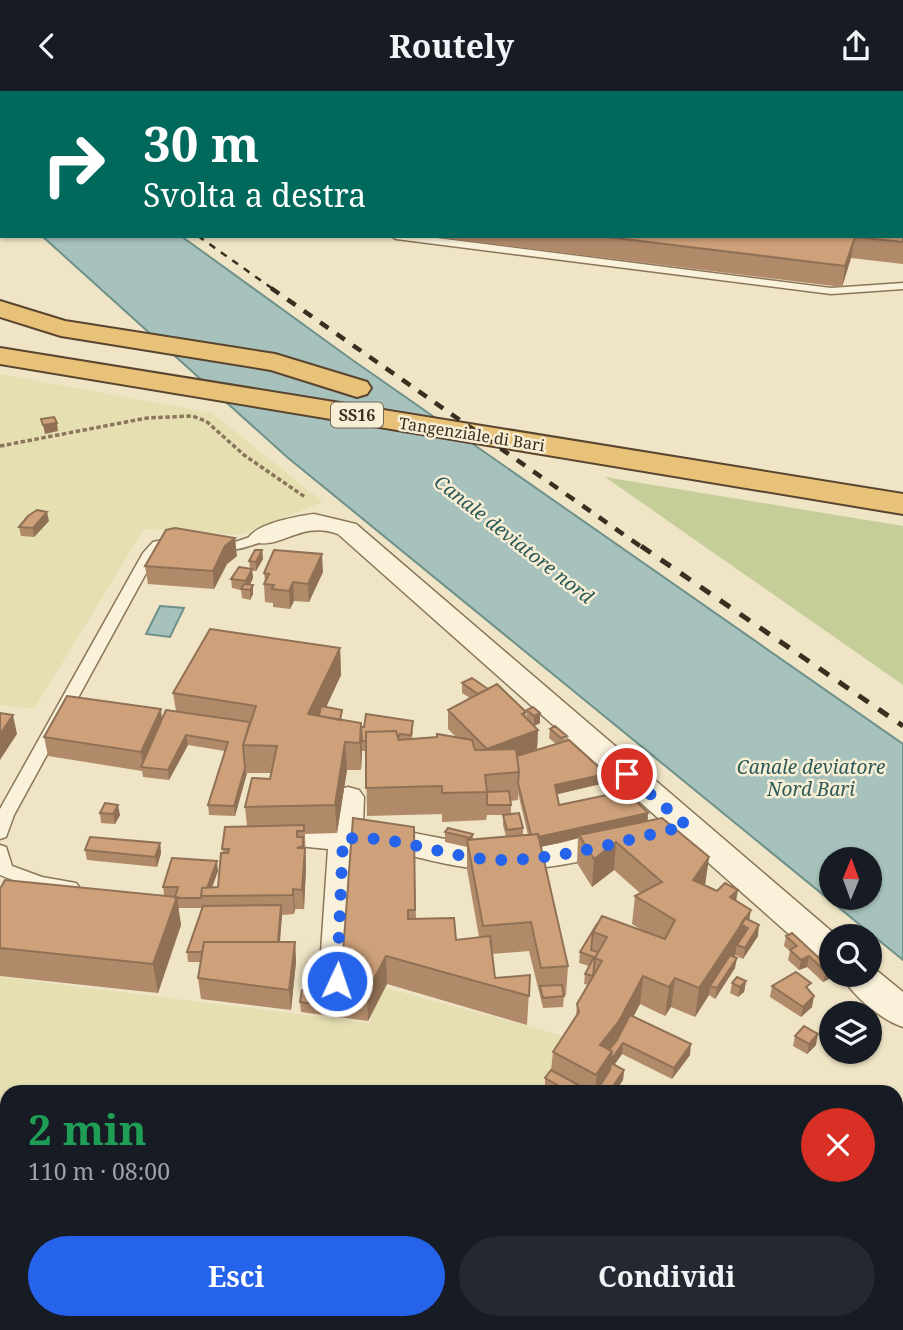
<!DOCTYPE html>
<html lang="it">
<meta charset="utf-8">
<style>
body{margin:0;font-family:"Noto Serif",serif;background:#242831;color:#f1f3f6;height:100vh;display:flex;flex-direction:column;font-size:26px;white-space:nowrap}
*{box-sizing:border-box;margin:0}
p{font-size:23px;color:#9ea1a6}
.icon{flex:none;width:38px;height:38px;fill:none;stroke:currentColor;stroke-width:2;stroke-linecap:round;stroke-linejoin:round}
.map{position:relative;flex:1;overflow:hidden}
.drawer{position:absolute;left:0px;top:994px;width:903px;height:245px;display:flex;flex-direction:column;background:#171b24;border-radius:21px 21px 0 0;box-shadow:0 2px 5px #0004}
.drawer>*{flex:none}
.guide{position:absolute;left:0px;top:0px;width:903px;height:147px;box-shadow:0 2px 5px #0004;background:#00695c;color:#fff;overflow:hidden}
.needle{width:46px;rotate:1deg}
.fabs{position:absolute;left:819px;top:756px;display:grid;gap:14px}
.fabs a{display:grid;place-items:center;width:63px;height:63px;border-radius:50%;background:#171b24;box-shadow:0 2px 5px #0004;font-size:35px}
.pin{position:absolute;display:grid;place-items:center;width:60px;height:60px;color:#fff;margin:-30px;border:4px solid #fff;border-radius:50%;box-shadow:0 2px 7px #0007}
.me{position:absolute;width:77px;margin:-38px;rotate:3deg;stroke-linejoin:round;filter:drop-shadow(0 0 5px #0008)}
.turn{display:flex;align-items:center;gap:24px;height:147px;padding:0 28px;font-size:32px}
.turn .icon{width:91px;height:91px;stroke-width:2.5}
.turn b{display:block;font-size:49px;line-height:60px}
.round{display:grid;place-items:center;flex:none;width:74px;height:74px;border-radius:37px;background:#242831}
.headline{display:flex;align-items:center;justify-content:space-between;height:119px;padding:0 28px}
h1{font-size:42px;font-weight:700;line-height:52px;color:#1e9e55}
.action{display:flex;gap:14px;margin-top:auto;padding:14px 28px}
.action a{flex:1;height:80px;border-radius:42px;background:#2563eb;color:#fff;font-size:28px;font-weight:700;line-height:80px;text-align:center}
.action a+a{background:#242831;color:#f1f3f6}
header{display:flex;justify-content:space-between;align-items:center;height:91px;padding:0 28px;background:#171b24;font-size:32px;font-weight:700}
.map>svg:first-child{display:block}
.farmland{fill:#e5dfb2}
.green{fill:#c5ce99}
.water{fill:#a7c2bc;stroke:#6d918a;stroke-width:2;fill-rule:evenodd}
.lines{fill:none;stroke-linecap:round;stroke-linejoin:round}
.service-casing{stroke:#8b765b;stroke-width:3}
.minor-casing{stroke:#8b765b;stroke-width:3}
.trunk-casing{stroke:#59442f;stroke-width:4}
.path{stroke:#8b765b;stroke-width:3.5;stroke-dasharray:4.5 2.5;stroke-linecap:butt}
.service{fill:#f9f1d9;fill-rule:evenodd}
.minor{fill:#f9f1d9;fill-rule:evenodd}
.trunk{fill:#e8c279;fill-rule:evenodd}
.rail-far2{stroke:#3b2d1f;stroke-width:2.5;stroke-dasharray:7 7;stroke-linecap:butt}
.rail-far1{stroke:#3b2d1f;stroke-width:4.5;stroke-dasharray:10 10;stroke-linecap:butt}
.rail{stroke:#3b2d1f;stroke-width:5;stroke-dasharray:12 12;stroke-linecap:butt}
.wall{fill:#b18a6a;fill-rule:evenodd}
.shaded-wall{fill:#907156}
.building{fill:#cea17b;stroke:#907156;stroke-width:2}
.route{stroke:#2563eb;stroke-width:12;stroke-dasharray:0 21.6}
.labels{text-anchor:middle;stroke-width:5;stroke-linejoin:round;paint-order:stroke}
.shield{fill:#f6eed5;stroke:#736756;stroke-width:2}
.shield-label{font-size:16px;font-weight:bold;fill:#3b2d1f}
.far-street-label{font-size:16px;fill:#3b2d1f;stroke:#f6eed5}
.water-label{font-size:19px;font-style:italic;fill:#2e5a5a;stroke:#f6eed5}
</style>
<header><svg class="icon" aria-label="back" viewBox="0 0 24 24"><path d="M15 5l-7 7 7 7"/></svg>Routely<svg class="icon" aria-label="share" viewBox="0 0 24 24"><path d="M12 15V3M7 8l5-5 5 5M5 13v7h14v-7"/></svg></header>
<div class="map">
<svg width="903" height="1239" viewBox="0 0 903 1239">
<rect width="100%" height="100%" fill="#efe4c5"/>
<path class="farmland" d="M0 283 212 322 323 411 241 444 144 438 34 618 0 614Z
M0 886 370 932 375 894 579 949 546 1001H7V1232H401L399 1235 405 1239H0Z"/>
<path class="green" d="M605 386 903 435V594Z"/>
<path class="water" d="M42 145H181L351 268 903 653V869L287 366ZM831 768H870V807H831Z
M160 515 184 517 170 546 146 543Z"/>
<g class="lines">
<defs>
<path id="service" d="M366 0H375L365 2Z
M483 0H492L482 2Z
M0 17H2V21H0Z
M391 145H421L831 197 903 192V198L831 203 396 148Z
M262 442 267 443 269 446 267 449C249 455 226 466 209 453L216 449 235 451Z
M176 446 183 450 181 453 163 457 156 464 14 724 6 746 0 748V718L143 462 153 451Z
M0 754 6 756 12 775 42 786 76 792 79 796 76 800C52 807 22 792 0 784Z"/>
<path id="minor" d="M79 0H101L78 2Z
M314 423 356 433 837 845H831V873L818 869 338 443C300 429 282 459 253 451L249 446C259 432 298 425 314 423Z
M348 696 359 699 364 706 363 734C428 741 483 763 550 754 576 750 605 735 630 742L634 750 630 758C573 774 516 785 458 775 426 770 393 758 361 756L355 890 350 900 337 904 324 900 319 890 328 758 278 753 274 745 278 737 290 734 330 736 332 706 337 699Z
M870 874 903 901V936C881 929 852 904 841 884H870Z
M896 1098 903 1101V1137L896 1134Z"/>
<path id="trunk" d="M0 210 65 230 275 263 367 291 371 297 367 303 357 306 271 279 61 245 0 226Z
M0 257 903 403V423L0 273Z"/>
</defs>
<use href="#service" class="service-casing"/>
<use href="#minor" class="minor-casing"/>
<use href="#trunk" class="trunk-casing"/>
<path class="path" d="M0 355 147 327 192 325 206 330 244 364 305 406"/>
<use href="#service" class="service"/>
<use href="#minor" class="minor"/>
<use href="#trunk" class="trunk"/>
<path class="rail-far2" d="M198 145 273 198"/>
<path class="rail-far1" d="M271 197 643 457"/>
<path class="rail" d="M641 455 903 635"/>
</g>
<path class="wall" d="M124 0H360L358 2H134Z
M903 70V173L851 167 842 196 427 145H901Z
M49 430 34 446 21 445 19 436Z
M262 459 263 468 256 480H252L253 487 250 494H253V503L250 509 242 507 241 499 232 497 231 488 250 478 249 470Z
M237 465 227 473 214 498 148 493 145 475Z
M323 481 309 511 294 510 290 518 273 516V512L265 511 264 493 265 490 264 482Z
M340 557 341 584 326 616 342 629 361 636 413 640 412 648 456 646 448 638V619L470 607 462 602V592L488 598 526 621 527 628V619L533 616 540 632 534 635 538 639 537 658 527 662 556 653 549 647 550 638 567 649 606 683 605 692 557 703 559 714 648 722V730L709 766 705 794 736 810 749 829 758 845 743 868 735 864 734 866 735 877 715 908 709 904 695 926 671 916 665 925 640 913 633 926 690 964 672 988 622 963 614 974 624 979 623 989 615 1001H551L545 998V987L551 979 553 961 576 926 577 913 588 894 584 893 585 883 589 875 579 872 580 861 597 833 643 840 632 833 635 805 640 802 614 779 592 796 577 772 578 747 541 756 568 875 566 904H564L563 916 543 917 529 860 492 863 495 887 530 884 527 934 387 893 368 930 301 921 300 911 313 898 312 894 342 875 414 736 416 828 456 849 479 846 467 778V756L445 751V741L473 743V749L506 746 503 734V724H487L486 729 442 731V723L367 725 366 660H362L361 679H347L337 742 305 743 306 776 304 818H295L294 823 282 824 280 851H295L296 871 291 919 201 908 198 887 201 871H188L187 861 202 817H178L181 834 158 902 0 885V798L164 804 163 796 218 780 212 796H218L223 762 222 758 247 735 245 716 270 688 271 682H247L235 725 209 724 208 714 225 660 188 654 169 689 143 686 142 680 48 665 44 646 162 628 176 620 173 602ZM518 702 528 744 523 745V737L511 723V710L518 709Z
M100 722 120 724 115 733 101 732Z
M160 752 161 762 157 776 87 769 85 759Z
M786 845 831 878 829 888 823 891 807 876 799 879 788 869 790 860 784 855Z
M746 890 744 901 738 906 730 902 732 892Z
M772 895 809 900 812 916 801 926 770 906Z
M795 945 816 954 807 963 793 955Z
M903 1201V1239H888L891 1232H896V1218Z
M597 1232H627L622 1239H608Z"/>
<path class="shaded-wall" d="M337 0H360L358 2H335Z
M855 146 851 167 842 196 845 175Z
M57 332 58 340 45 343 43 334Z
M47 421 49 430 34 446 33 437Z
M235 447 237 465 227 473 214 498 213 480 225 455Z
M262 459 263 468 256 480V471Z
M322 463 323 481 309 511 308 493Z
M252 478 253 487 247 499 246 490Z
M293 491 294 510 290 518 289 500Z
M253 494V503L250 509V499Z
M340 557 341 584 310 651 308 623Z
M161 618 163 637 143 676 141 661Z
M540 622V632L534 635V625Z
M13 624 17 643 0 669V643Z
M361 632 362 660 361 679 360 652Z
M538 639 537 658 486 678 487 658Z
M186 644 188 654 169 689 168 679Z
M345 651 347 679 337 742 335 714Z
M245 677 246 682H247L235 725 234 715Z
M606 683 605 692 554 704 555 694Z
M118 714 120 724 115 733 113 723Z
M648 722 647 732 579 744 578 747 532 758V748Z
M297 740 298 757 303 746 305 761V757L306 776 304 818 297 746Z
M616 751 614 779 592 796 594 768Z
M160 752 161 762 157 776 155 766Z
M709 766 705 794 693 789Z
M217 770 218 780 209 805H204Z
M293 798 295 818 294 823 293 804Z
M738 799 733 828 730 806Z
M177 806 181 834 158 902 153 873Z
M281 814 282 824 278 871 277 861Z
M751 819 746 847 737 854 735 864 714 896 710 895 709 904 695 926 699 897Z
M759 834 758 845 743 868 745 857Z
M295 851 296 871 291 919 289 899Z
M386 865 387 893 368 930 367 901Z
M809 865 807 876 799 879 801 869Z
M737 867 735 877 715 908 717 897Z
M831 878 829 888 823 891 826 881Z
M643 885 640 913 616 959 623 952 622 963 610 980 602 1001H595L600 954Z
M675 887 671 916 665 925 669 896Z
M746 890 744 901 738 906 740 896Z
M814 905 812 916 801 926 803 916Z
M818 943 816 954 807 963 809 953Z
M691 953 690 964 672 988 674 977Z
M624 979 623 989 615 1001H609Z
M621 1232H627L622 1239H619Z"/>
<path class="building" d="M200 0H204L220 2H198Z
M303 0H337L335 2Z
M498 0H860L879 2H496Z
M901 4H903V55L901 61Z
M901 70H903V151L855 146 845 175 599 145H901Z
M54 326 57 332 43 334 41 328Z
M37 419 47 421 33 437 19 436 28 425Z
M175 437 235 447 225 455 213 480 145 475 166 439Z
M255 459H262L256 471 249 470Z
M274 459 322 463 308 493 293 491 289 500 272 498 274 494 264 493 269 483 264 482Z
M239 476 252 478 246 490 231 488Z
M244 493 253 494 250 499 241 498Z
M210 538 340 557 308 623 361 632 360 652 345 651 335 714 245 716 252 687 270 688 277 655 243 654 256 615 173 602Z
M472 587 488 598 478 603 462 592Z
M497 593 526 621 522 623 538 639 487 658 448 619Z
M67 605 161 618 141 661 44 646Z
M321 615 342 619 340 629 319 625Z
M533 616 540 622 534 625 527 619Z
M166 619 250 631 243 654 245 677 234 715 208 714 228 651 186 644 168 679 141 676Z
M0 622 13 624 0 643Z
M366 623 413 630 411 644 400 643 398 647 396 640 366 641V650H362L361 636H364Z
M555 635 567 645 561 647 550 638Z
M396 640 399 649 437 646V643L472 649 475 659 516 658 519 681 485 684 487 701 442 702V695L366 697V641Z
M569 649 606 683 555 694 559 714 626 700 648 722 538 746V743L531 744 518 692 519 681 517 665Z
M509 700 511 714H487V701Z
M105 712 118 714 113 723 100 722Z
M519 722 523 737 507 739 503 724Z
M353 727 414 736 415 819H408V828L454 827 456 849 490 845 495 887 530 884 529 905 386 865 367 901 312 894 314 875H342Z
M662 727 709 766 693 789 717 800 725 792 738 799 730 806 751 819 699 897 675 887 669 896 643 885 619 930 600 954 612 960 596 984 553 961 579 921 577 913 602 870 595 867 607 846 593 841 602 825 665 848 675 829 635 805 662 791 616 751 594 768 579 744Z
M304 734V740H297V746H303V755L297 757H305L302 799 293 798V804L201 805 202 797 218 796 221 762H228L229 758H222L225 736Z
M448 737 473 743 470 747 445 741Z
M538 743 568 875 541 877 531 831 483 835 467 749Z
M90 746 160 752 155 766 85 759Z
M172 767 217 770 207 797H202L201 807H176L177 806H175L178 796H163Z
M5 789 177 806 153 873 0 857V798Z
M281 814 278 851H204L202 861H187L203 815Z
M745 827 759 834 745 857 737 854 748 837 741 833Z
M597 833 593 841 591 859 598 861 595 867 593 885 585 883 594 866 580 861Z
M792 842 831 878 826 881 809 865 801 869 790 859 797 855 786 845Z
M204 851H295L289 899 198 887Z
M730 864 737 867 717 897 710 895Z
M796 881 811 892 806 896 814 905 803 916 772 895Z
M737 886 746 890 740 896 732 892Z
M562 894 564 905 543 907 540 895Z
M313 898 314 913 300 911 302 899Z
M630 924 691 953 674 977 623 952 611 969 612 960 609 959 617 949Z
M804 935 818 943 809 953 795 945Z
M611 972 624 979 609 1001H596L610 979Z
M551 979 591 1001H570L545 987Z
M903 1201V1216L897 1213Z
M896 1224 903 1227V1237L893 1232H896Z
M851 1232H886L888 1233 885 1239H848Z"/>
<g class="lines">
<path class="route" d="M337 890 343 748C397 742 449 769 502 769 564 769 627 748 687 735L627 683"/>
</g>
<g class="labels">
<rect class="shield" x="331" y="311.5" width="52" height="25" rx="5"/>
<g class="shield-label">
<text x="357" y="330">SS16</text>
</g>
<g class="far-street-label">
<text transform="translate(472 343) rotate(9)" y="6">Tangenziale di Bari</text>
</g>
<g class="water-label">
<text transform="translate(514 448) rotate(38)" y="7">Canale deviatore nord</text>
<text x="811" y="683">Canale deviatore<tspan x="811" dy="22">Nord Bari</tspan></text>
</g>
</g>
</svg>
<div class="fabs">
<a><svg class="needle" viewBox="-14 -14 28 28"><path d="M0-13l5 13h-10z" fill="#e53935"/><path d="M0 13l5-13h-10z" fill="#9ea1a6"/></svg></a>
<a><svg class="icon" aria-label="search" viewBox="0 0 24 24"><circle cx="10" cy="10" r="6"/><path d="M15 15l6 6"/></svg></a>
<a><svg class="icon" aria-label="layers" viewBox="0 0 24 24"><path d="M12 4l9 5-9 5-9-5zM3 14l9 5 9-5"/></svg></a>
</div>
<div class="pin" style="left:627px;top:683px;background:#d93025"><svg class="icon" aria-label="arrive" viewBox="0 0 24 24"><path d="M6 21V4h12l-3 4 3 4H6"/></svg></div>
<svg class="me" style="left:337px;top:890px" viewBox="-20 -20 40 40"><circle r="17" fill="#2563eb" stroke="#fff" stroke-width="3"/><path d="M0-11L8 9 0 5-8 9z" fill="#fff"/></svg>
<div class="guide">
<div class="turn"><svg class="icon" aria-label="right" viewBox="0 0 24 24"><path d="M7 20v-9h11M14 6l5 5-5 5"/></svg><div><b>30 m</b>Svolta a destra</div></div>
</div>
<section class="drawer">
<div class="headline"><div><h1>2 min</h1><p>110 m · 08:00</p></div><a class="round" style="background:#d93025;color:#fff"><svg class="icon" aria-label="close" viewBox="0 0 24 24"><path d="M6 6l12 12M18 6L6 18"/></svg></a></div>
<div class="action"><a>Esci</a><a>Condividi</a></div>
</section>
</div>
